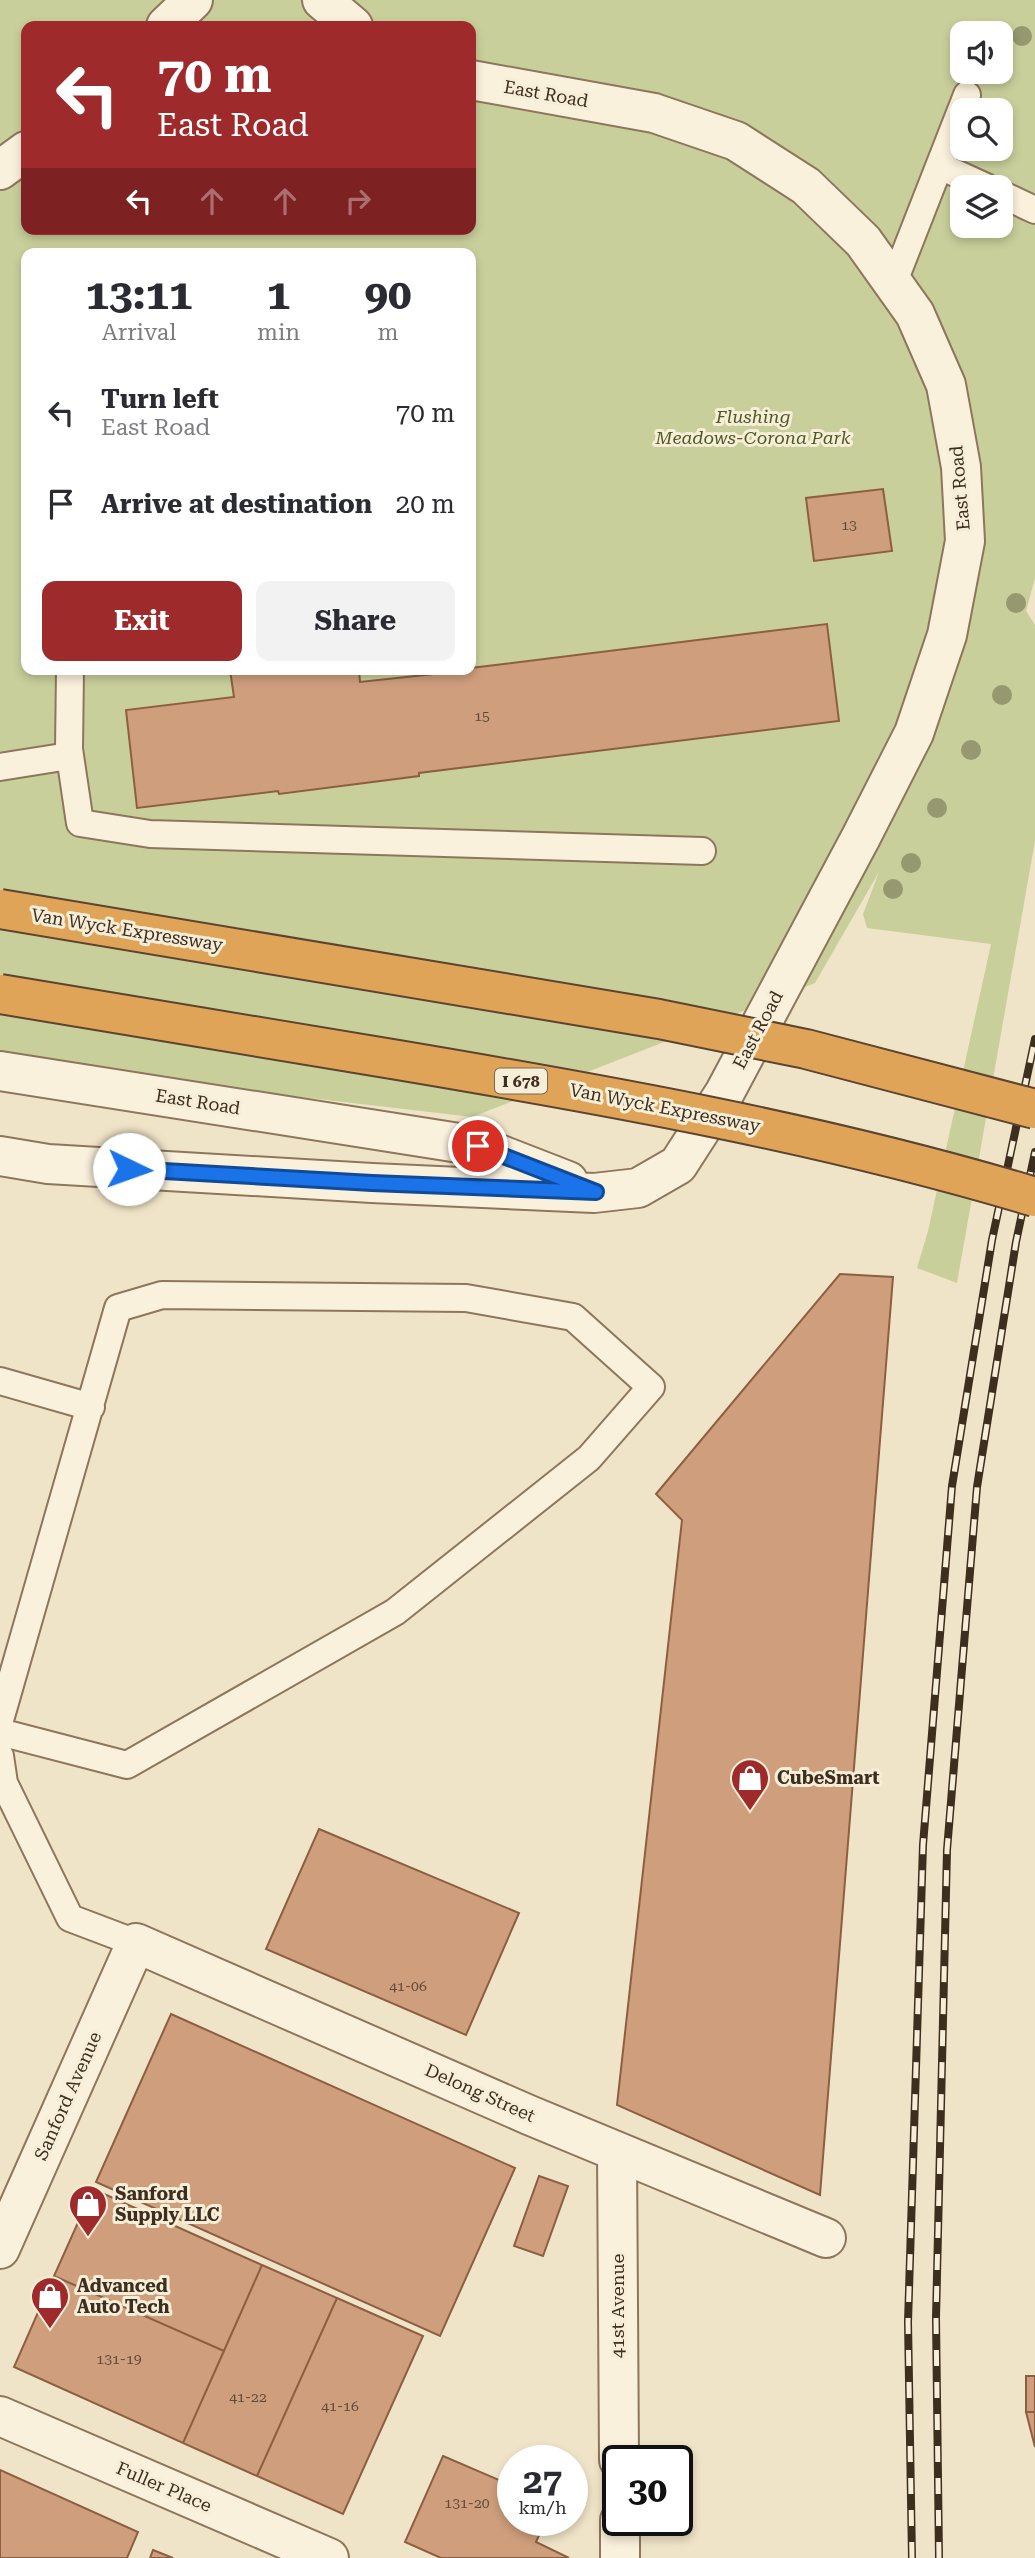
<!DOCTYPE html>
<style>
body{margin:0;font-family:"Roboto Serif",serif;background:#f2f2f3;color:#2b2b33;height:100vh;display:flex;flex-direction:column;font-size:26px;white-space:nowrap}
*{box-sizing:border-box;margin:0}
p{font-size:23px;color:#7c7c81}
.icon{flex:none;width:38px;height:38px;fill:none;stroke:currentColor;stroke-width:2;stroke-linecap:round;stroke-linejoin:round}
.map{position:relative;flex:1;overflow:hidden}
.side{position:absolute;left:21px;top:248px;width:455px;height:427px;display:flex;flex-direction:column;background:#fff;border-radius:14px;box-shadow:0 4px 10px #0003}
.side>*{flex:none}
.guide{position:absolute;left:21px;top:21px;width:455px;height:214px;border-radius:14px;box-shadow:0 4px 10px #0003;background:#9e2a2b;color:#fff;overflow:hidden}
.tools{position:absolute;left:950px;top:21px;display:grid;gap:14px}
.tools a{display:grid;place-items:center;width:63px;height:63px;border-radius:14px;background:#fff;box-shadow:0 4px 10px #0003;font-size:35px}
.speed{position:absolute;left:497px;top:2445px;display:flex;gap:14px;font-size:35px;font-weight:700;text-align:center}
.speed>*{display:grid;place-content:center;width:91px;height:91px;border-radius:50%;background:#fff;box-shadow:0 4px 10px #0003;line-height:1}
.speed small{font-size:18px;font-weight:400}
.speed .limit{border:4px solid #111;border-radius:10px;background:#fff;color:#111}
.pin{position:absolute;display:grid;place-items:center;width:60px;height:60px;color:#fff;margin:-30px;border:4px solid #fff;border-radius:50%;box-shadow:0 2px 7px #0007}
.me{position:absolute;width:77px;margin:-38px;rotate:93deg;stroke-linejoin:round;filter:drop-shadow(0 0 5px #0008)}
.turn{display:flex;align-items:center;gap:24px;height:147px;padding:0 21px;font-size:32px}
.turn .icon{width:91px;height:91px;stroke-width:2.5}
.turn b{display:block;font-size:49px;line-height:60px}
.lanes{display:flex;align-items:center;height:66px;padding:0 21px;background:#0003;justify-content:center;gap:35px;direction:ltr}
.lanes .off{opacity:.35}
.eta{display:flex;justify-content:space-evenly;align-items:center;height:119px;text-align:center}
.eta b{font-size:42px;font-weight:700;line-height:49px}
.button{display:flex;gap:14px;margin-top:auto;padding:14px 21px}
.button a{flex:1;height:80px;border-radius:14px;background:#9e2a2b;color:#fff;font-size:28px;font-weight:700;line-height:80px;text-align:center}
.button a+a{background:#f2f2f3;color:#2b2b33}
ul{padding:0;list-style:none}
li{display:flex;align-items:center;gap:21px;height:91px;padding:0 21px}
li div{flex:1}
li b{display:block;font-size:26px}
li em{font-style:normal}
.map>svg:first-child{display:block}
.green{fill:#c9cf9b;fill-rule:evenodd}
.building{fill:#cf9f7d;stroke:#8d5f41;stroke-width:2}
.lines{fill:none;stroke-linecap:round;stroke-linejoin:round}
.lane-casing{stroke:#8d765c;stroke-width:30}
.street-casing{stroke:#8d765c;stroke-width:42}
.lane{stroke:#faf1dc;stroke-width:26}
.street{stroke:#faf1dc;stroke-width:38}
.rail-casing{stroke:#3d2e20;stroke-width:8}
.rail{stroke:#f7eed8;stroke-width:5;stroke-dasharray:16;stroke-linecap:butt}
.highway-bridge-casing{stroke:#5b4430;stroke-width:42;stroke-linecap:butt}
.highway-bridge{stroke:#e0a458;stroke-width:38}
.tree{fill:#96986f}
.route-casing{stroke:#114b97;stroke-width:18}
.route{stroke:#1a73e8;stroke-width:12}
.labels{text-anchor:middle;stroke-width:6;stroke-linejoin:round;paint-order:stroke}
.number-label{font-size:14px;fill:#624a37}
.shield{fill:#f7eed8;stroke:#756857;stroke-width:2}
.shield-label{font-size:16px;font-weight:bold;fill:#3d2e20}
.street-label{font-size:18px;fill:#3d2e20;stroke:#f7eed8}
.park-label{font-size:18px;font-style:italic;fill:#4d5a26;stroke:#f7eed8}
.poi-label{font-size:18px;font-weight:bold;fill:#3d2e20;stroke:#f7eed8;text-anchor:start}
</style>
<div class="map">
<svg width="1035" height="2558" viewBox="0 0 1035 2558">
<rect width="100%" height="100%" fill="#f0e4c8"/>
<path class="green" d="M0 0H1035V578L1026 611 1035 625V841L957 1283 917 1268 928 1231 991 944 867 928 863 914 879 872 815 983 472 1117 112 1075 0 1055ZM26 26H471V229H26ZM962 33H1001V72H962ZM962 110H1001V149H962ZM962 187H1001V226H962ZM26 254H471V670H26Z"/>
<path class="building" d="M883 489 892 551 814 561 806 498Z
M827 624 839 721 419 773V776L279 794 278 791 137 808 126 710 234 697 230 670H359L360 682 471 670V668Z
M840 1274 893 1277 820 2195 617 2105 682 1520 656 1494Z
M319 1829 519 1913 466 2035 266 1949Z
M171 2014 515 2168 440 2336 96 2182Z
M539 2176 568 2186 543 2256 514 2246Z
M93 2189 262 2265 224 2351 54 2276Z
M262 2265 337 2298 257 2476 183 2443Z
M54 2276 224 2351 183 2443 14 2367Z
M337 2298 423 2336 343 2514 257 2476Z
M1026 2376H1035V2412H1026Z
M1026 2412H1035V2447Z
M443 2456 513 2486V2520H546L536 2542 569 2558H441L405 2542Z
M0 2470 138 2532 127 2558H0Z
M153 2550 173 2558H150Z"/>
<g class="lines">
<defs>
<path id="lane" d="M940 166 986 187
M1001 194 1035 210
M893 284 967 95
M70 670 69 749 80 823 150 834 702 851
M0 767 69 756
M0 1381 91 1407
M0 1720 118 1308 162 1295 466 1298 573 1317 651 1387 589 1458 395 1612 127 1765 0 1732
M0 1756 4 1783 70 1918 136 1943"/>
<path id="street" d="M322 0 353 26
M166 26 193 0
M0 170 26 151
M0 1071 478 1146 568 1181
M0 1156 48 1164 372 1183 594 1193 638 1188 678 1165 725 1092 861 837 914 733 947 635 965 541 961 467 946 385 915 314 863 241 806 186 736 141 654 113 471 80
M617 2152 619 2460
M0 2249 136 1943 529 2115 826 2238
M0 2416 329 2558
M620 2520V2558"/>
</defs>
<use href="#lane" class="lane-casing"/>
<use href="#street" class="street-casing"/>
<use href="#lane" class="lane"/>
<use href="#street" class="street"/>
<defs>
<path id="rail" d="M912 2558 908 2322 923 1845 952 1486 992 1240 1035 1039
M939 2558 936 2318 947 1850 977 1487 1016 1242 1035 1152"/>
</defs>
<use href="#rail" class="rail-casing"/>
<use href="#rail" class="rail"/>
<defs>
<path id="highway-bridge" d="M0 909 659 1019 806 1049 1035 1109
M0 994C133 1016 265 1038 398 1060 612 1096 826 1134 1035 1197"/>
</defs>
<use href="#highway-bridge" class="highway-bridge-casing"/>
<use href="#highway-bridge" class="highway-bridge"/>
</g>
<g class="tree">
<circle cx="1022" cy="36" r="10"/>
<circle cx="1016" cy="603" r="10"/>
<circle cx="1002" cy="695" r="10"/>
<circle cx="971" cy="750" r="10"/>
<circle cx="937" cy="808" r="10"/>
<circle cx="911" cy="863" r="10"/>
<circle cx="893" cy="889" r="10"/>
</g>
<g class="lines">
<defs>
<path id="route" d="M129 1169 372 1183 596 1192 478 1146"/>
</defs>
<use href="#route" class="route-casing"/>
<use href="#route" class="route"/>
</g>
<defs>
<symbol id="shop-pin" viewBox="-11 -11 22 30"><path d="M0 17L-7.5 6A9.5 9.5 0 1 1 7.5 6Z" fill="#9e2a2b" stroke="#f7eed8"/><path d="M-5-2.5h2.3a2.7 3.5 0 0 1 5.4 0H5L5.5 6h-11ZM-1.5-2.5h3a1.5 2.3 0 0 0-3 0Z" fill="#fff"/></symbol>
</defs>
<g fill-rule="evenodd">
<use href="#shop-pin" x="728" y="1756" width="44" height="60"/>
<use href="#shop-pin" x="66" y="2182" width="44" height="60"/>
<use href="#shop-pin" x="28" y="2274" width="44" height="60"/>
</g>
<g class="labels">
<g class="number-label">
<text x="849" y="530">13</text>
<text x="482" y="721">15</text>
<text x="408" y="1991">41-06</text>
<text x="119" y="2364">131-19</text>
<text x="248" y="2402">41-22</text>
<text x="340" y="2411">41-16</text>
<text x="467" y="2508">131-20</text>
</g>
<rect class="shield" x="495" y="1068.5" width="52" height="25" rx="5"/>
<g class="shield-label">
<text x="521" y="1087">I 678</text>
</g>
<g class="street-label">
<text transform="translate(546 94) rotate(10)" y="6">East Road</text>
<text transform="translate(960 488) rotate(-95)" y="6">East Road</text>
<text transform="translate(127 930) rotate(9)" y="6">Van Wyck Expressway</text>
<text transform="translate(758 1030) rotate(-62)" y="6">East Road</text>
<text transform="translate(198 1102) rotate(9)" y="6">East Road</text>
<text transform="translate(665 1108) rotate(11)" y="6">Van Wyck Expressway</text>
<text transform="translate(480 2093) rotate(24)" y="6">Delong Street</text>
<text transform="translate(68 2096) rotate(-66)" y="6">Sanford Avenue</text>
<text transform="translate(618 2306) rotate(-90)" y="6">41st Avenue</text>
<text transform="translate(164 2487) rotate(23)" y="6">Fuller Place</text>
</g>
<g class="park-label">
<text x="753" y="423">Flushing<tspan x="753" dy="21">Meadows-Corona Park</tspan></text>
</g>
<g class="poi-label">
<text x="777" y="1784">CubeSmart</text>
<text x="115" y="2200">Sanford<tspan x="115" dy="21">Supply LLC</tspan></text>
<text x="77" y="2292">Advanced<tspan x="77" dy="21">Auto Tech</tspan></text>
</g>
</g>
</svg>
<div class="tools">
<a><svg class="icon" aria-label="sound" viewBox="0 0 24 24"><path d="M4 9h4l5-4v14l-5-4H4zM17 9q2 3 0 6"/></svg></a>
<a><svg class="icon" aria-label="search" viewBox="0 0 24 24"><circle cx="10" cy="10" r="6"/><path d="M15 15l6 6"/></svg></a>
<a><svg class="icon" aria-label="layers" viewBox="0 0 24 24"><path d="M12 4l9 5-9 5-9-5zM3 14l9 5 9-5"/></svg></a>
</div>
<div class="speed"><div>27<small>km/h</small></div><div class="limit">30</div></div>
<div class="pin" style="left:478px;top:1146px;background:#d93025"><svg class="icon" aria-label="arrive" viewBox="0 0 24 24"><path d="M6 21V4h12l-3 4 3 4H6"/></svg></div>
<svg class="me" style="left:129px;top:1169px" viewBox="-20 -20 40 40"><circle r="19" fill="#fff"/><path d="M0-13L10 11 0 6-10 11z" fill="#1a73e8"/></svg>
<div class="guide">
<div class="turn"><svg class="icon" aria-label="left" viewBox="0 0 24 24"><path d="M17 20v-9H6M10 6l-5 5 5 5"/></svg><div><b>70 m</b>East Road</div></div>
<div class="lanes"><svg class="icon" aria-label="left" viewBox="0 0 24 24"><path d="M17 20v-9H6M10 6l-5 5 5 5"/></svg><svg class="icon off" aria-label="ahead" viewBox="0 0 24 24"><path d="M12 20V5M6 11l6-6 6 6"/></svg><svg class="icon off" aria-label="ahead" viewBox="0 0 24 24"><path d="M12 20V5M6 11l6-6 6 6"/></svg><svg class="icon off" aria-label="right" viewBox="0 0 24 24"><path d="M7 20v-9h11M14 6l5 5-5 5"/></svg></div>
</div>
<section class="side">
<div class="eta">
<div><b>13:11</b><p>Arrival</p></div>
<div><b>1</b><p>min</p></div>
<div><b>90</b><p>m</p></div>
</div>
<ul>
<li><svg class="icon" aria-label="left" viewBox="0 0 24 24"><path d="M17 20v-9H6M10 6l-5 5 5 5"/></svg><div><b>Turn left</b><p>East Road</p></div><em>70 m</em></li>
<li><svg class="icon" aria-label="arrive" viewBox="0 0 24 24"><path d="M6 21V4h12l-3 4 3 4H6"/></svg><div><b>Arrive at destination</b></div><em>20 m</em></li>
</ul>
<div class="button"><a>Exit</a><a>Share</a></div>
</section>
</div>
